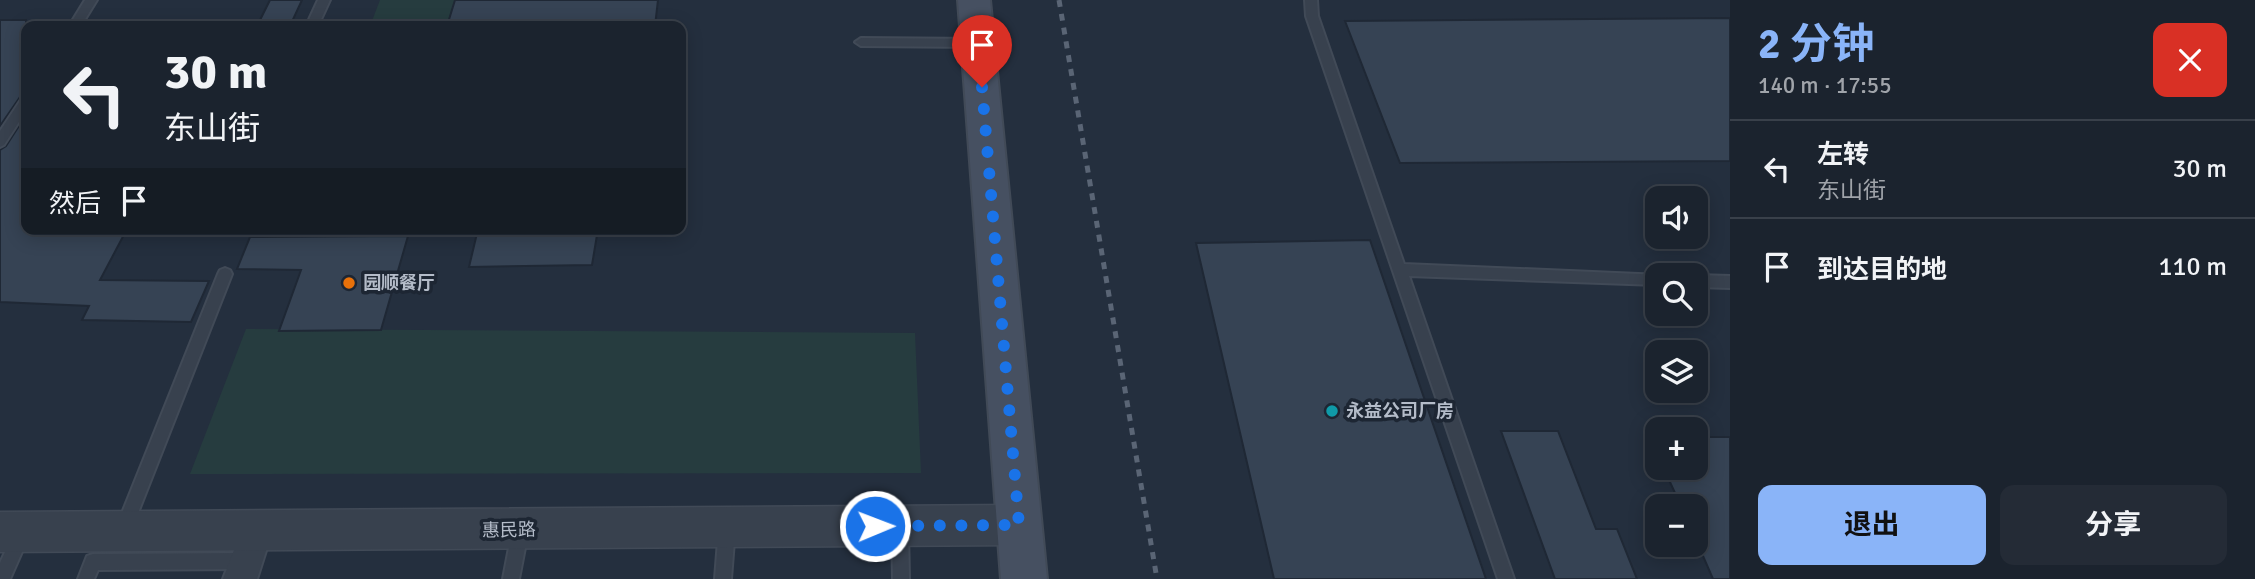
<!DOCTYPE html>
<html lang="zh">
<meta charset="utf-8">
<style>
body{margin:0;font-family:Signika,"Noto Sans SC",sans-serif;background:#242b36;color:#f1f3f6;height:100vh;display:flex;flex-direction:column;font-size:26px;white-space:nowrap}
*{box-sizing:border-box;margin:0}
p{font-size:23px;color:#a0a4aa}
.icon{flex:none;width:38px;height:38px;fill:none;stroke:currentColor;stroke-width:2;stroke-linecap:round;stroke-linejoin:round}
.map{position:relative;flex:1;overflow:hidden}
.panel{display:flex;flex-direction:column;background:#1b232e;width:525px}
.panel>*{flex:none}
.guide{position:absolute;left:21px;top:21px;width:665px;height:214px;border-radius:14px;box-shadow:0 4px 18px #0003,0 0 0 2px #39404a;background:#1b232e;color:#f1f3f6;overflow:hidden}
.fabs{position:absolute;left:1645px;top:186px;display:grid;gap:14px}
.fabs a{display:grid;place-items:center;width:63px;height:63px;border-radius:14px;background:#1b232e;box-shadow:0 4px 18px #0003,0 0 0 2px #39404a;font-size:35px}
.pin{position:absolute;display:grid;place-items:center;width:60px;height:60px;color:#fff;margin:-72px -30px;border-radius:50% 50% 50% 0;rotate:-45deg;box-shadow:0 0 7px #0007}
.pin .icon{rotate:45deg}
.me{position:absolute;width:77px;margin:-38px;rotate:89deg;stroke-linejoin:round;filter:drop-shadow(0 0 5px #0008)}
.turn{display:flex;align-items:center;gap:24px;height:147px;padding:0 28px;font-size:32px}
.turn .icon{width:91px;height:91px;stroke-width:2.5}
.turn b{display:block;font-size:49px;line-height:60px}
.then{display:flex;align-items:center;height:66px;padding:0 28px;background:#0003;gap:14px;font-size:26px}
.round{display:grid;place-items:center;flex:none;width:74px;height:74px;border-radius:14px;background:#242b36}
.summary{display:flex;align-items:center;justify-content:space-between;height:119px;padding:0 28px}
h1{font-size:42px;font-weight:700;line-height:52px;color:#8ab4f8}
.action{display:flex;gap:14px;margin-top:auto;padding:14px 28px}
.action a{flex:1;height:80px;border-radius:14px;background:#8ab4f8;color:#111;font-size:28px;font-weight:700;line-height:80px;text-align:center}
.action a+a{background:#242b36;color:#f1f3f6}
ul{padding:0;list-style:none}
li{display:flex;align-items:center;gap:21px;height:98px;padding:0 28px;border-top:2px solid #39404a}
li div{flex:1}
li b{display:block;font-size:26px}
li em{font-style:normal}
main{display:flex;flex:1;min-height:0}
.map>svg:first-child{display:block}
.green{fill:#263c3f}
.building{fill:#364354;stroke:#1f2835;stroke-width:2}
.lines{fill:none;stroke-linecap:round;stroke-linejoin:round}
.service-casing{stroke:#414a57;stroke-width:4}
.minor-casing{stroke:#414a57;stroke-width:4}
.tertiary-casing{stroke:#414a57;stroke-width:3}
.secondary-casing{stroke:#414a57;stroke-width:4}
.service{fill:#38414e;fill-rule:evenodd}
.minor{fill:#38414e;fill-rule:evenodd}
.tertiary{fill:#38414e;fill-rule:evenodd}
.secondary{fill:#465061;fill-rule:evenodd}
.rail{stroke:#5a6575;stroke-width:5;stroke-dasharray:7 7;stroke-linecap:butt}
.route{stroke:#1a73e8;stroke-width:12;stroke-dasharray:0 21.6}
.food-dot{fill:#e8710a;stroke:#1d2633;stroke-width:2.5}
.culture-dot{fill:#0f9aa8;stroke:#1d2633;stroke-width:2.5}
.labels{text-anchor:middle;stroke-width:7;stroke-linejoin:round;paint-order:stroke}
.poi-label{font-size:18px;font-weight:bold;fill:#b4bcc9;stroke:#1d2633;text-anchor:start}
.street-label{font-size:18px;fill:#b4bcc9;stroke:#1d2633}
</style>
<main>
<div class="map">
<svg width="1730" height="579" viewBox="0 0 1730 579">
<rect width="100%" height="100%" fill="#242f3e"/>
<path class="green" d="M380 0H456L449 26H370Z
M246 329 915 333 921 473 190 474Z"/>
<path class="building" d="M270 0H302L290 26H257Z
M455 0H658L655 26H447Z
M1730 18V161L1400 163 1345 21Z
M0 20H26V93L20 97 0 126Z
M26 115V229H127L100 280 209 281 191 322 82 320 89 306 0 302V150L6 146Z
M478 229H598L592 265 469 267Z
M408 236 381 330 279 331 301 270 237 269 250 237Z
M1370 240 1486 579H1274L1196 243Z
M1501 431H1558L1596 529H1617L1637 579H1555Z
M1696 437H1730V579H1713L1696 540V506H1681L1663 467H1696Z"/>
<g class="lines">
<defs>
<path id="service" d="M85 0H97L81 26H69Z
M318 0H330L318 26H306Z
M1305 0H1317L1318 16 1404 264 1662 275H1657V285L1409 276 1514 579H1498L1306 16Z
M861 38 978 39 984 43 978 47 861 46 855 42Z
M26 96V111L4 145 0 147V131L22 98Z
M225 268 230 270 232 274 132 528 130 534 124 536 118 534 116 528 218 274 220 270Z
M1696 275 1730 276V288L1696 287Z
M727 520 733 522 735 528 731 579H715L719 528 721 522Z
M900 520 906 522 908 528 909 579H893L892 528 894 522Z
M520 524 526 526 528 532 519 579H503L512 532 514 526Z
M21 528 27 530 29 536 10 579H0V563L15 530Z
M246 553 252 555 254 561 252 567 246 569 98 570 94 579H78L87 556 93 554Z"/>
<path id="minor" d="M256 516 267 521 272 532 257 579H223L245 521Z"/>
<path id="tertiary" d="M1019 505 1033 511 1039 525 1033 539 1019 545 0 552V512Z"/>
<path id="secondary" d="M958 0H990L1047 579H1001Z"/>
</defs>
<use href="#service" class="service-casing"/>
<use href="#minor" class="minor-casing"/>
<use href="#tertiary" class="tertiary-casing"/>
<use href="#secondary" class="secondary-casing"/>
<use href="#service" class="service"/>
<use href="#minor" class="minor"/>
<use href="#tertiary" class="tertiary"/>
<use href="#secondary" class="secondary"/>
<path class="rail" d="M1059 0 1157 579"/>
</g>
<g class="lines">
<path class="route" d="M875 526 1019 525 982 87"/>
</g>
<circle class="food-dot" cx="349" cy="283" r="7"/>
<circle class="culture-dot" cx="1332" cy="411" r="7"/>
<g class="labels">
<g class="poi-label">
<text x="363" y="289">园顺餐厅</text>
<text x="1346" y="417">永益公司厂房</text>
</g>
<g class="street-label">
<text transform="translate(509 530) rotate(-1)" y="6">惠民路</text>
</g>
</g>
</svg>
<div class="fabs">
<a><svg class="icon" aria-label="sound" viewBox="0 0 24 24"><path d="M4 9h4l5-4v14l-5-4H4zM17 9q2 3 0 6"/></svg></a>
<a><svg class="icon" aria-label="search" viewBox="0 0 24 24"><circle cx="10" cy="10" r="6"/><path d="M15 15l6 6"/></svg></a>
<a><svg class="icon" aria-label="layers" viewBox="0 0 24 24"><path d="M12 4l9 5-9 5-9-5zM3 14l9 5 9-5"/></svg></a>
<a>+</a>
<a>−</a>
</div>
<div class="pin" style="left:982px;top:87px;background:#d93025"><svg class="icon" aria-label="arrive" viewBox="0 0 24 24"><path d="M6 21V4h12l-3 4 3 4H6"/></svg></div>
<svg class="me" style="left:875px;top:526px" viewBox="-20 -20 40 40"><circle r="17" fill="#1a73e8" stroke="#fff" stroke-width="3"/><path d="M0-11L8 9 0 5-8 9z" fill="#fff"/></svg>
<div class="guide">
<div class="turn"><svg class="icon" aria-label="left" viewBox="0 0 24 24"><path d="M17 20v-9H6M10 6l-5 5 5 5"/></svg><div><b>30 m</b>东山街</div></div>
<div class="then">然后<svg class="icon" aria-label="arrive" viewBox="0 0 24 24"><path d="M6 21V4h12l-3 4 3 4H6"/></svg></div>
</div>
</div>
<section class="panel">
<div class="summary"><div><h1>2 分钟</h1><p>140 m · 17:55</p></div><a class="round" style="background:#d93025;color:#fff"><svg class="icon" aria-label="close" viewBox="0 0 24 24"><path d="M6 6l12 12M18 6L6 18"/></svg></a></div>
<ul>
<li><svg class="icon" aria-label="left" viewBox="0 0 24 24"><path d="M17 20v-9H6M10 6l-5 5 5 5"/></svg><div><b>左转</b><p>东山街</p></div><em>30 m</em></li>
<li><svg class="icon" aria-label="arrive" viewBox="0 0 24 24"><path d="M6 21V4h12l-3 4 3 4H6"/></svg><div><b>到达目的地</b></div><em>110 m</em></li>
</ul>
<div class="action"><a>退出</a><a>分享</a></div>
</section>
</main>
